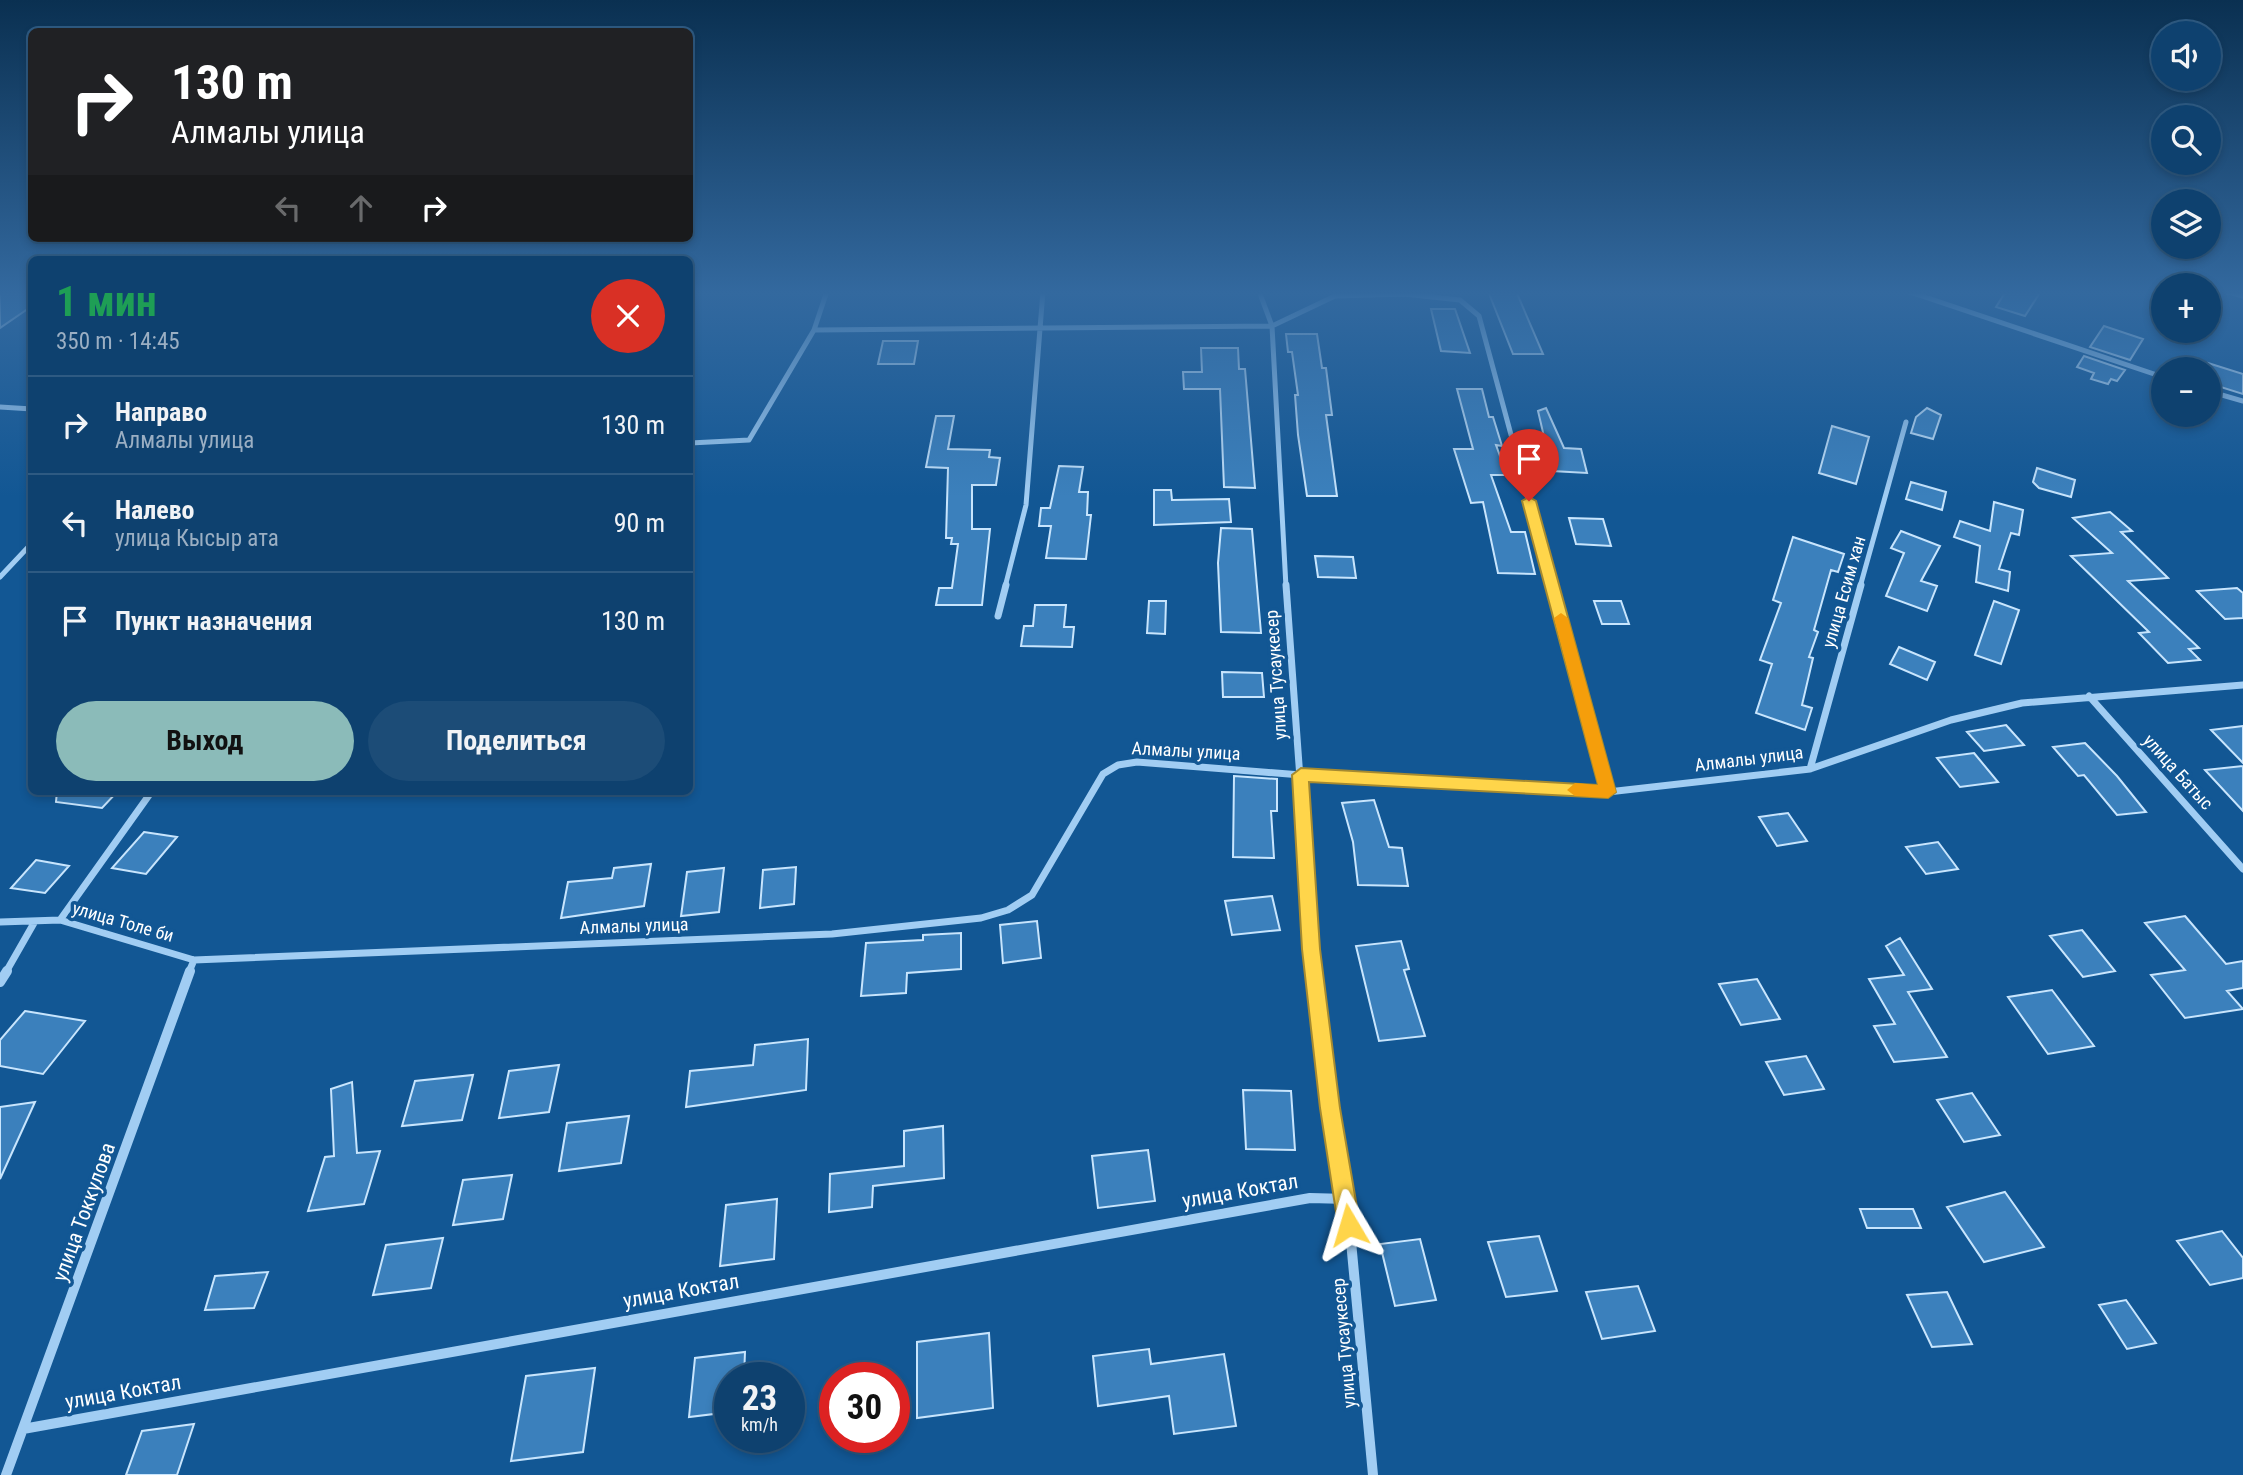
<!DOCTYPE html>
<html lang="ru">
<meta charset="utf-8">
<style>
body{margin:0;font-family:"Roboto Condensed",sans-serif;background:#1c4c77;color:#f1f3f6;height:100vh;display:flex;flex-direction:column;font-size:26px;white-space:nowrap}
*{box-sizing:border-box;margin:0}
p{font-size:23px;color:#9bafc3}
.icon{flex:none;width:38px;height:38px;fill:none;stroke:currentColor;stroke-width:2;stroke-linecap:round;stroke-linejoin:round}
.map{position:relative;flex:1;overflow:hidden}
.drawer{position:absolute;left:28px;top:256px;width:665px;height:539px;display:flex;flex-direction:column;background:#0e416f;border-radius:10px;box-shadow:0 4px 10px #0003,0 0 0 2px #2e5a82}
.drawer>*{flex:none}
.hud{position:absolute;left:28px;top:28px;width:665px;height:214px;border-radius:10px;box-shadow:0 4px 10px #0003,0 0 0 2px #2e5a82;background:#202124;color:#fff;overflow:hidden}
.fabs{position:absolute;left:2151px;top:21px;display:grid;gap:14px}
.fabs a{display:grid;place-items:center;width:70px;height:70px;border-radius:50%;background:#0e416f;box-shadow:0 4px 10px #0003,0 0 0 2px #2e5a82;font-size:35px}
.speed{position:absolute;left:714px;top:1362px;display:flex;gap:14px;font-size:35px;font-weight:700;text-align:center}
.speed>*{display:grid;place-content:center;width:91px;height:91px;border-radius:50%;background:#0e416f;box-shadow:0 4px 10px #0003,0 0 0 2px #2e5a82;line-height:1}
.speed small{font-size:18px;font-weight:400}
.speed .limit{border:10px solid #d22;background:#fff;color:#111}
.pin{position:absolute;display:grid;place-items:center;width:60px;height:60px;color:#fff;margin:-72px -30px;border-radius:50% 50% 50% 0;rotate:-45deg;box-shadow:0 0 7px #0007}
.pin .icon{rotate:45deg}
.me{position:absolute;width:77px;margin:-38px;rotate:353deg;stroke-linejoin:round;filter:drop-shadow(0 0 5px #0008)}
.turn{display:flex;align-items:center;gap:24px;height:147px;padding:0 28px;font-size:32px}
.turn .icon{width:91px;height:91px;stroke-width:2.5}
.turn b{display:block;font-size:49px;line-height:60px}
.lanes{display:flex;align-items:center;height:66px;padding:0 28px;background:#0003;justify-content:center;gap:35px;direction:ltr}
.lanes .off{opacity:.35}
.round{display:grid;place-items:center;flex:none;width:74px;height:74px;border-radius:37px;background:#1c4c77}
.head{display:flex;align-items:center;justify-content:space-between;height:119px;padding:0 28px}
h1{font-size:42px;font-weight:700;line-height:52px;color:#1e9e55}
.action{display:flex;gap:14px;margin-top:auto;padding:14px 28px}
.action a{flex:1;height:80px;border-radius:42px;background:#8bbbb9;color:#111;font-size:28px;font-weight:700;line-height:80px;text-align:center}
.action a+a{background:#1c4c77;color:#f1f3f6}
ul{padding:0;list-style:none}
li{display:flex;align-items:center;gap:21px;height:98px;padding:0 28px;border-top:2px solid #2e5a82}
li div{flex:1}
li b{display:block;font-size:26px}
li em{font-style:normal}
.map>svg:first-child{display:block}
.building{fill:#3b80bc;stroke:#c8e5fd;stroke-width:2}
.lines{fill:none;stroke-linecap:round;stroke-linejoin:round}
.street-far2{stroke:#a1cdf3;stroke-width:5}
.street-far1{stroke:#a1cdf3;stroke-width:7}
.street{stroke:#a1cdf3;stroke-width:10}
.route{fill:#ffd54a;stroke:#a68a30;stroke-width:2}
.slow{fill:#f59e0b}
.labels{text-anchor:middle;stroke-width:7;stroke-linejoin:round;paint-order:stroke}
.street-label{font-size:18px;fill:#fff;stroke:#125794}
.near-street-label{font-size:21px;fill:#fff;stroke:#125794}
</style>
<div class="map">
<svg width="2243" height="1475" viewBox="0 0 2243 1475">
<rect width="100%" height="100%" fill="#125794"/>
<path class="building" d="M0 291H32V306L0 328Z
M1488 291H1516L1543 354H1513Z
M2006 291H2041L2025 316 1996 307Z
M1431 309H1455L1470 353 1441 351Z
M2104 326 2143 339 2130 360 2090 347Z
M1286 334H1317L1322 368H1326L1332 415H1326L1337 496H1307L1298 435 1295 395H1298L1292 352H1288Z
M883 341H918L914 364H878Z
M1201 348H1238L1239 369H1245L1255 488 1224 487 1220 389H1184L1183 372H1202Z
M2084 356 2125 370 2117 381 2111 379 2108 384 2091 379 2094 373 2077 367Z
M2208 363 2243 374V394L2208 383Z
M1457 389H1482L1489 417H1493L1502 446 1496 445 1507 475H1491L1511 532H1525L1535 574 1498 573 1483 502 1471 503 1454 449H1473Z
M1546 408 1564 448 1581 449 1587 473 1552 471 1538 411Z
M1927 408 1941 415 1933 439 1911 433 1916 417Z
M936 416H954L948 449 990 450 989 457 1000 458 996 485H972V529H990L982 605H936L939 588H952L958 544H951L952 538H946L948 468 926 467Z
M1832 426 1869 437 1856 484 1819 473Z
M1059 466 1083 467 1079 492H1088L1087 515H1091L1086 559 1046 558 1051 526H1039L1041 508H1050Z
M2037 468 2075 480 2071 497 2039 488 2033 482Z
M1911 482 1946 492 1942 510 1906 499Z
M1154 490H1171L1172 500 1229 499 1231 522 1154 525Z
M1994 502 2023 510 2019 535 2011 533 1999 569 2010 572 2008 591 1976 582 1980 546 1954 537 1960 521 1990 531Z
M2110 512 2132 531 2121 532 2168 578 2128 581 2199 648 2189 649 2200 660 2168 663 2139 633 2149 632 2071 556 2112 553 2073 518Z
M1569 518 1603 519 1611 546 1576 544Z
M1221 528 1252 529 1261 633 1221 632 1218 563Z
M1901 531 1940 546 1921 581 1937 586 1927 611 1886 596 1904 553 1891 548Z
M1793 537 1844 554 1838 572 1831 570 1814 630 1818 632 1809 657 1813 658 1802 705 1812 708 1805 730 1756 713 1772 664 1760 660 1781 603 1773 600Z
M1315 556 1353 557 1356 578 1318 577Z
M2237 588 2243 593V618L2225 619 2197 591Z
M1149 601H1166L1165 634 1147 633Z
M1594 601H1621L1629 624H1602Z
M1994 601 2019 610 2001 664 1975 655Z
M1035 605H1066L1064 627H1074L1072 647 1021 646 1024 626H1033Z
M1899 647 1935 662 1927 680 1890 664Z
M1222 672 1262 673 1264 697H1223Z
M2006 725 2024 745 1984 751 1967 732Z
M2243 726V763L2211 730Z
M2085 743 2117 776 2146 812 2117 815 2084 775 2078 776 2053 747Z
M1974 753 1998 782 1960 787 1937 758Z
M2243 766V811L2205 770Z
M1234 776 1277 779V811H1271L1274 858 1233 857Z
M57 791H118L102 808 56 802Z
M1374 800 1389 847 1402 848 1408 886 1358 885 1353 842 1342 803Z
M1788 813 1807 841 1777 846 1759 817Z
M144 832 177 837 146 874 112 868Z
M1938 842 1958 869 1926 874 1906 847Z
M36 860 69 866 45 893 11 888Z
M651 864 644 906 561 918 568 882 612 878 614 868Z
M796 867 794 904 760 908 763 870Z
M724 868 719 912 681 916 687 872Z
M1272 896 1280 930 1232 935 1225 901Z
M2185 916 2226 964 2243 961V988L2227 991 2243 1009 2185 1018 2151 975 2185 970 2145 923Z
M1037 921 1041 958 1003 963 1000 925Z
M2082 930 2115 971 2083 977 2050 936Z
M961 933V969L907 973 906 993 861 996 866 943 923 940V935Z
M1900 938 1932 989 1908 992 1947 1057 1894 1062 1874 1026 1895 1024 1869 979 1904 975 1886 946Z
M1401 941 1409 969 1404 970 1425 1036 1379 1041 1356 946Z
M1757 979 1780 1019 1741 1025 1719 984Z
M2052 990 2094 1046 2048 1054 2008 997Z
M25 1011 85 1021 43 1074 0 1066V1040Z
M808 1039 806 1090 686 1107 690 1071 753 1065 755 1045Z
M1806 1056 1824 1089 1784 1095 1766 1062Z
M559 1065 549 1112 499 1118 509 1071Z
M473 1075 462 1120 402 1126 415 1081Z
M352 1082 357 1153 380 1151 364 1204 308 1211 325 1157 334 1156 331 1089Z
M1243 1090 1291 1091 1295 1150 1246 1149Z
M1972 1093 2000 1135 1964 1142 1937 1100Z
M35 1102 0 1179V1107Z
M629 1116 621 1163 559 1171 567 1123Z
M943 1126 944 1178 873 1186 872 1207 829 1212 830 1174 904 1166V1131Z
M1148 1150 1155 1201 1098 1208 1092 1156Z
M512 1175 503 1219 453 1225 463 1180Z
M2005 1192 2044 1247 1984 1262 1947 1207Z
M777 1199 774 1259 720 1266 726 1205Z
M1860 1209H1913L1921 1228H1867Z
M2222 1231 2243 1258V1278L2210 1285 2177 1241Z
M1539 1236 1557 1291 1506 1297 1488 1242Z
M443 1238 431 1288 373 1295 386 1245Z
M1420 1239 1436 1300 1395 1306 1380 1244Z
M268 1272 254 1308 205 1310 215 1276Z
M1638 1286 1655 1331 1602 1339 1586 1292Z
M1947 1292 1972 1344 1932 1347 1907 1295Z
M2126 1300 2156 1343 2127 1349 2099 1305Z
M989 1333 993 1408 917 1418V1342Z
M1149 1349 1151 1364 1224 1354 1236 1426 1174 1434 1169 1396 1098 1406 1093 1356Z
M745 1352 744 1377H730V1412L689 1417 695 1358Z
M595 1368 583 1452 511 1461 526 1376Z
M194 1424 177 1475H126L142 1431Z"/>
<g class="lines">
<path class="street-far2" d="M1259 291 1272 326 1286 587
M1907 291 2163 377
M2225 291 2243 296
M814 330 827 291
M2208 391 2243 401
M0 407 32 409
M690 443 749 440 814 330 1272 326 1335 296 1404 294 1460 300 1479 316 1552 587
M0 577 32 543
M1005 587 1026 505 1043 291
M1860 587 1906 422"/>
<path class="street-far1" d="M1286 585 1314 972
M1552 585 1608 792
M998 616 1006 585
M2089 696 2243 869
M1810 769 1861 585
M60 920 152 791
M0 922 60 920 194 960 832 934 981 918 1008 910 1032 895 1103 774 1118 765 1137 762 1301 775 1608 792 1810 769 1951 720 2022 703 2243 685
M6 972 34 923
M189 972 194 960"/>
<path class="street" d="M1314 971 1330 1108 1347 1199 1373 1475
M0 982 7 971
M23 1429 1310 1198 1347 1199
M6 1475 190 971"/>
</g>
<linearGradient id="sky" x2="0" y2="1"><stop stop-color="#0a3051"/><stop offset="0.59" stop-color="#33699f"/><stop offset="1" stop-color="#33699f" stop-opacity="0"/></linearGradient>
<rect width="2243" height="497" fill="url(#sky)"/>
<path class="route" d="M1529 497 1536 501 1616 792 1608 798 1309 782 1320 949 1340 1108 1360 1225 1357 1232 1349 1235 1342 1232 1338 1225 1320 1108 1302 949 1292 775 1301 768 1598 785 1522 501Z"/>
<path class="slow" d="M1561 613 1568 618 1616 792 1608 798 1575 796 1567 790 1575 783 1598 785 1554 618Z"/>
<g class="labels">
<g class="street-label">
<text transform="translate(1844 592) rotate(-74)" y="6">улица Есим хан</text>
<text transform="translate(1276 675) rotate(-94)" y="6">улица Тусаукесер</text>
<text transform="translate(1186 751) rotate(3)" y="6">Алмалы улица</text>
<text transform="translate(1749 759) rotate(-7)" y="6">Алмалы улица</text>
<text transform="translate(2178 772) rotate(48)" y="6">улица Батыс</text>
<text transform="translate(123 922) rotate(16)" y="6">улица Толе би</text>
<text transform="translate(634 926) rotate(-2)" y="6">Алмалы улица</text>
<text transform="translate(1344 1343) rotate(-95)" y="6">улица Тусаукесер</text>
</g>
<g class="near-street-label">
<text transform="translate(1240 1191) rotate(-10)" y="7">улица Коктал</text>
<text transform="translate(84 1212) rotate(-70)" y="7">улица Токкулова</text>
<text transform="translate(681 1291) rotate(-10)" y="7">улица Коктал</text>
<text transform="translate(123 1392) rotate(-10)" y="7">улица Коктал</text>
</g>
</g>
</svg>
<div class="fabs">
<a><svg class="icon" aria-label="sound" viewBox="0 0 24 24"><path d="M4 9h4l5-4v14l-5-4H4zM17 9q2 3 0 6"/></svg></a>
<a><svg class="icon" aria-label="search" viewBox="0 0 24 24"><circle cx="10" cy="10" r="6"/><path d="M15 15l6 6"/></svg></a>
<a><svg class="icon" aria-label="layers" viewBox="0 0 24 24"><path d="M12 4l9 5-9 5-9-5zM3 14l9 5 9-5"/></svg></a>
<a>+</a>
<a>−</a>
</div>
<div class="speed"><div>23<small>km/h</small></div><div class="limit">30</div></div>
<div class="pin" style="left:1529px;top:501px;background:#d93025"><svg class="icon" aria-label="arrive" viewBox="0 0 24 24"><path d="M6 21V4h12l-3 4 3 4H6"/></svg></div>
<svg class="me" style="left:1349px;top:1225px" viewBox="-20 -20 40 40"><path d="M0-17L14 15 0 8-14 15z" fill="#ffd54a" stroke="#fff" stroke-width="4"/></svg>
<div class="hud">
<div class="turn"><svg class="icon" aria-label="right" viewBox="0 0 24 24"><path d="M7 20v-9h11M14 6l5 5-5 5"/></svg><div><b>130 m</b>Алмалы улица</div></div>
<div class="lanes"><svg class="icon off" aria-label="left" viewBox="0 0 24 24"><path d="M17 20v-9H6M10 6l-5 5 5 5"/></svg><svg class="icon off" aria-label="ahead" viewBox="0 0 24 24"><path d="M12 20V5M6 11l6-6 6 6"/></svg><svg class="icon" aria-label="right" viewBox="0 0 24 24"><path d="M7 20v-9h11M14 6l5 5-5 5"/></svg></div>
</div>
<section class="drawer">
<div class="head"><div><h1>1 мин</h1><p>350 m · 14:45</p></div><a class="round" style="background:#d93025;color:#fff"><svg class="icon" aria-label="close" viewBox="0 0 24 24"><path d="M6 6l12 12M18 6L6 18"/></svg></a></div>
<ul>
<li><svg class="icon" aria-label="right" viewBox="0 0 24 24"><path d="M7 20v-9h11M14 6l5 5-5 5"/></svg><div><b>Направо</b><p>Алмалы улица</p></div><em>130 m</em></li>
<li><svg class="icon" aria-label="left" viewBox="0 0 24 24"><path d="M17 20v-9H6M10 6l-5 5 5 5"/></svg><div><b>Налево</b><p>улица Кысыр ата</p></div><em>90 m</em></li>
<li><svg class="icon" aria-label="arrive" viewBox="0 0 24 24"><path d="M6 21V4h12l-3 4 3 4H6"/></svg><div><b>Пункт назначения</b></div><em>130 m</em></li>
</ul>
<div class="action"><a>Выход</a><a>Поделиться</a></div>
</section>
</div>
